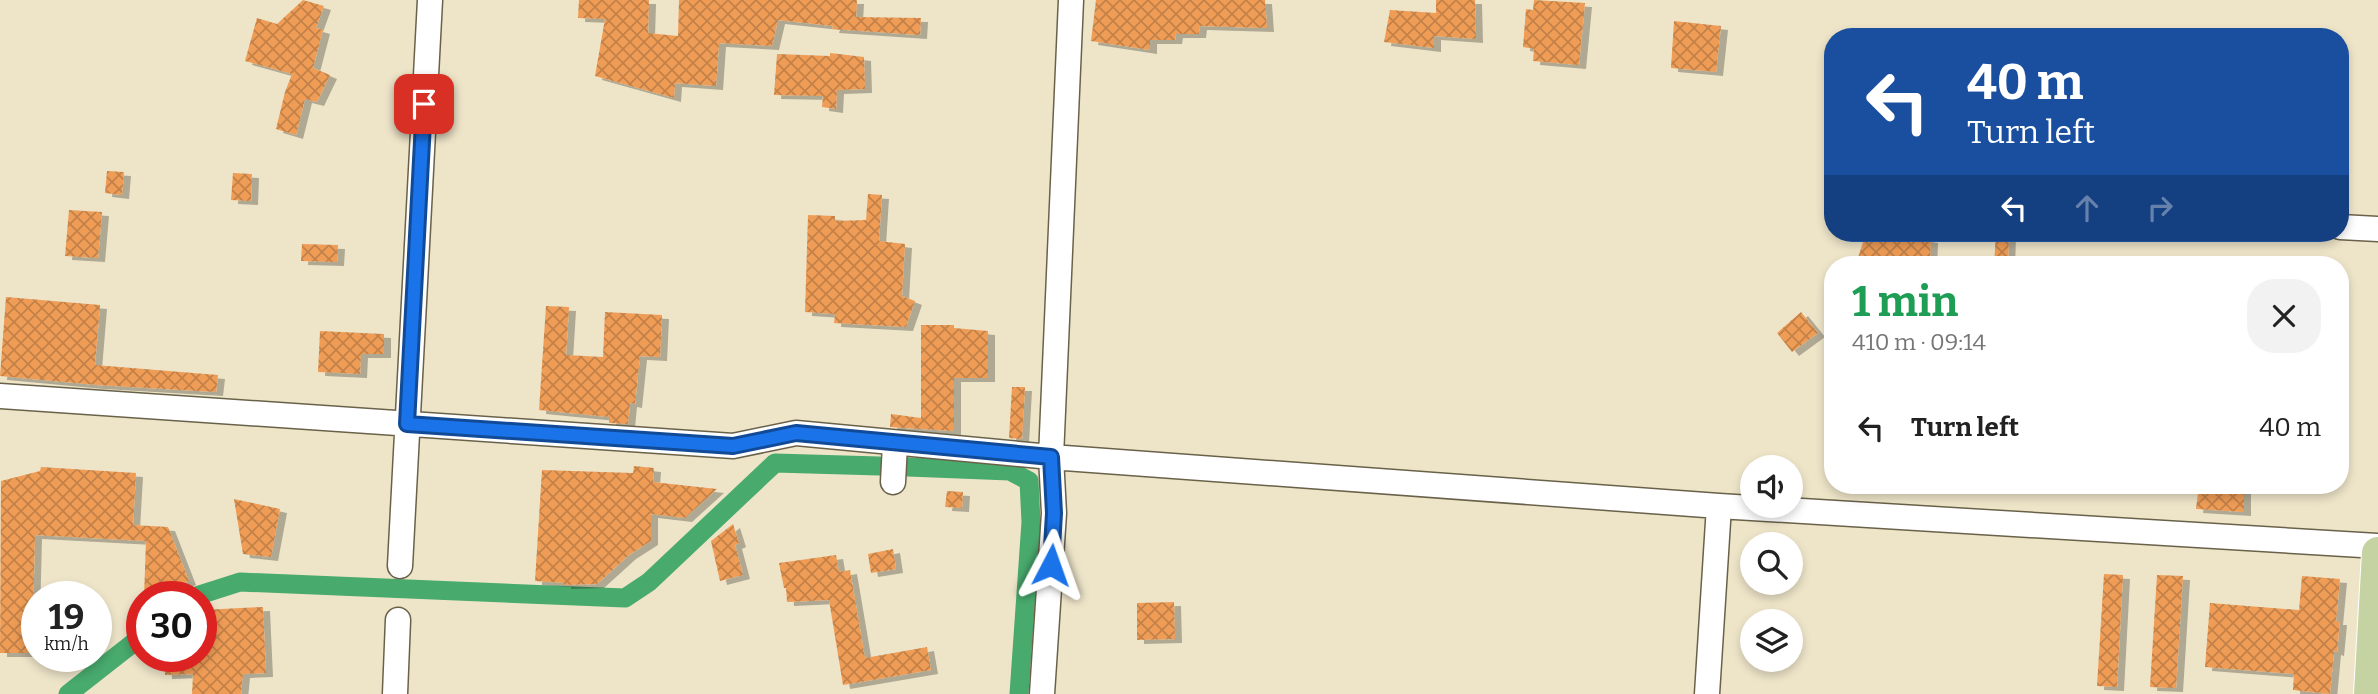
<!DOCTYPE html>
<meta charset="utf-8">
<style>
body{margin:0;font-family:Bitter,serif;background:#f2f2f2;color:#222;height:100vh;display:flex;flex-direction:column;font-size:26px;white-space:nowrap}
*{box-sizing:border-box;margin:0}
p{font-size:23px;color:#767676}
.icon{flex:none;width:38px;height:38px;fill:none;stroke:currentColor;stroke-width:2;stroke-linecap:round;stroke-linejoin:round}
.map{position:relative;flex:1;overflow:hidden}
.side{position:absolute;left:1824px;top:256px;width:525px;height:238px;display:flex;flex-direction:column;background:#fff;border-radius:28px;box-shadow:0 4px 10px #0003}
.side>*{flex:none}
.top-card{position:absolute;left:1824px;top:28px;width:525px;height:214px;border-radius:28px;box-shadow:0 4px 10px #0003;background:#1a4fa0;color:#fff;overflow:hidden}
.buttons{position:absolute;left:1740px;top:455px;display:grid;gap:14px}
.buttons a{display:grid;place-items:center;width:63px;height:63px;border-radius:50%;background:#fff;box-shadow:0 4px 10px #0003;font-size:35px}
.speed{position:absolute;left:21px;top:581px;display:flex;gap:14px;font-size:35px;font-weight:700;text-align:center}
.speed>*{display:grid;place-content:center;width:91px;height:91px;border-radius:50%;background:#fff;box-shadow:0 4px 10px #0003;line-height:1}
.speed small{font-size:18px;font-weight:400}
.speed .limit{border:10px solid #d22;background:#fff;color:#111}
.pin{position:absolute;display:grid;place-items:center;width:60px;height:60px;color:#fff;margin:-30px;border-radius:14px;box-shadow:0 4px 10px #0006}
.me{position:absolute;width:77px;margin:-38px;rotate:4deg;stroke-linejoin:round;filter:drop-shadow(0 0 5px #0008)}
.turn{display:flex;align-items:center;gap:24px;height:147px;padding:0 28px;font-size:32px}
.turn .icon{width:91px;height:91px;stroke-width:2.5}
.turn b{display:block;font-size:49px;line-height:60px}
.lanes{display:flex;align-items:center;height:66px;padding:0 28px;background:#0003;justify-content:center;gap:35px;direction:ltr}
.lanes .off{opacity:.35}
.round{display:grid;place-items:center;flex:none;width:74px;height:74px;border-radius:28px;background:#f2f2f2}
.headline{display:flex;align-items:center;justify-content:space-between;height:119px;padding:0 28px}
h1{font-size:42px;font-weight:700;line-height:52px;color:#1e9e55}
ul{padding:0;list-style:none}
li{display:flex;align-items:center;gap:21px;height:105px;padding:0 28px}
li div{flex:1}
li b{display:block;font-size:26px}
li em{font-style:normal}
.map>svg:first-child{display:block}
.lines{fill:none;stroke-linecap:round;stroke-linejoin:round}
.canal{stroke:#48aa6d;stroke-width:19}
.building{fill:url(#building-cross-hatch);filter:url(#shadow)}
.minor-casing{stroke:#696149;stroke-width:27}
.major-casing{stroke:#fff;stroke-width:34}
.minor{stroke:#fff;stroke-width:24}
.major{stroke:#c5d3a3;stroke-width:32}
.route-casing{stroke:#114b97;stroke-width:18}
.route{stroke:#1a73e8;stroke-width:12}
</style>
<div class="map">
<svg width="2378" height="694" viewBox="0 0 2378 694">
<defs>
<pattern id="building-cross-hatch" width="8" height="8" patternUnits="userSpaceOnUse" patternTransform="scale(1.75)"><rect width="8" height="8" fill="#ef9d57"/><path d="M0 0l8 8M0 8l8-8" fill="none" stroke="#c38148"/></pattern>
<filter id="shadow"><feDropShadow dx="7" dy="4" stdDeviation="0" flood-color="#0004"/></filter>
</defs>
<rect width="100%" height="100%" fill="#eee5c9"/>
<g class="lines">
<path class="canal" d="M908 467 1010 471 1029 481 1031 522 1019 694
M193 597 240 582 625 598 649 582 775 463 879 466
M68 694 142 636"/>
</g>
<path class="building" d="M303 0 324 6 316 28 323 30 313 68 330 75 317 102 305 99 296 135 276 129 285 92 292 74 245 61 257 18 277 24Z
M579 0H649L648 33 678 36 679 0H857L856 17 921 18 920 35 832 29 833 26 778 20 772 46 719 43 716 86 675 83 674 98 595 76 605 19 578 18Z
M1096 0H1265L1267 28 1200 26 1199 34H1176L1175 40H1150V50L1091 41Z
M1436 0H1475L1476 39 1434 36V48L1384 42 1390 10 1436 13Z
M1534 0 1585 3 1579 65 1533 61 1534 49 1523 47 1526 9 1533 10Z
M1674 21 1721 26 1716 72 1671 68Z
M830 53 864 57 865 89 837 90 836 109 822 107 823 96 774 95 777 54 830 56Z
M107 171 124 172 122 195 105 193Z
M233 173 252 174 251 201 231 200Z
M868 194 882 195 879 241 905 244 902 296 915 301 906 327 834 323 835 314 805 312 808 215 835 216V221L866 220Z
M69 210 102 212 98 258 65 256Z
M1866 233H1889L1931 239 1930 264H1856Z
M1996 233H2009L2008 264H1994Z
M302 244 338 245 337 262 301 261Z
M6 297 100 305 95 365 218 375 216 392 97 385 0 376Z
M546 306 569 307 566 355 603 357 605 312 662 315 660 357 640 356 635 404 630 403 628 424 609 423V417L539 410Z
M1801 312 1818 333 1792 352 1777 333Z
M921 325H954V328L988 331V378H954V431L890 427 891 414 921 418Z
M320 331 384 334V354H361L360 374 318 372Z
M1012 387H1025L1022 439 1009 438Z
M634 466 654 468 653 482 717 489 685 518 651 514V541L629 555 597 584 564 585V583L535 581 542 470 633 473Z
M41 467 136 473 133 525 168 527 189 581 150 597H144L146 541 35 535 32 653H0L1 481 40 471Z
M2199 485H2244V512L2196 509Z
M947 491 963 492 962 508 945 507Z
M234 499 280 509 271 557 243 554Z
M733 524 739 543 735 545 743 575 720 581 711 541Z
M893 549 896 569 871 573 868 554Z
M836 555 839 572 850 570 865 658 927 647 931 670 843 685 829 600 787 602 786 588H784L779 563Z
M2104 574 2123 575 2117 687 2097 686Z
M2157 575 2183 576 2176 688 2150 687Z
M2302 576 2340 579 2336 621H2340L2337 652 2334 651 2330 694 2293 690 2294 674 2205 667 2210 603 2299 610Z
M1174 602 1175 639 1137 640V603Z
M263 607 266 673 243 674 241 694H192L193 674 165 675 164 656H201V610Z"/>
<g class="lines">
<defs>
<path id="minor" d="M2340 227 2378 229
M0 396 733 446 796 433 1051 457 1719 506 2378 546
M893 482 895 444
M400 566 430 0
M395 694 398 620
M1042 694 1054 513 1051 457 1071 0
M1707 694 1719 506"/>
<path id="major" d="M2370 694 2378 553"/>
</defs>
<use href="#minor" class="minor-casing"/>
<use href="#major" class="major-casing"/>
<use href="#minor" class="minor"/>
<use href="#major" class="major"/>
</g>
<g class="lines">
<defs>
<path id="route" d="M424 104 407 424 733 446 796 433 1051 457 1054 513 1051 565"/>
</defs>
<use href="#route" class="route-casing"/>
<use href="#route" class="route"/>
</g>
</svg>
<div class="buttons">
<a><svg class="icon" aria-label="sound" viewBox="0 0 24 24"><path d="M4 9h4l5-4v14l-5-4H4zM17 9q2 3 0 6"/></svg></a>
<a><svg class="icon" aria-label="search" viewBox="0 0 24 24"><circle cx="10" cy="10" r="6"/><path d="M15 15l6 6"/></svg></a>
<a><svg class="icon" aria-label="layers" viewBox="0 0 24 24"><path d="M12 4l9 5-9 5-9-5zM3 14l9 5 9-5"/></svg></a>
</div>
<div class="speed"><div>19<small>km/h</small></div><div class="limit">30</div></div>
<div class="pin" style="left:424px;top:104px;background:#d93025"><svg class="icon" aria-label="arrive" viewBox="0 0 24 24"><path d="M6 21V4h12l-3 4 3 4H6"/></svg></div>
<svg class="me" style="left:1051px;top:565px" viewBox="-20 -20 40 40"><path d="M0-17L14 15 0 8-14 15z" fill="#1a73e8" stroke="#fff" stroke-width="4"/></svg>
<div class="top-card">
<div class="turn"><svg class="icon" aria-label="left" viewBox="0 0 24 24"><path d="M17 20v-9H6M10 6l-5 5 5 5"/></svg><div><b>40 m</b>Turn left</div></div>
<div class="lanes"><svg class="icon" aria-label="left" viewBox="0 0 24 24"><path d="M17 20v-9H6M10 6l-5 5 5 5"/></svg><svg class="icon off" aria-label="ahead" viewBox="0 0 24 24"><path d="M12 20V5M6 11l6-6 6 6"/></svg><svg class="icon off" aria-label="right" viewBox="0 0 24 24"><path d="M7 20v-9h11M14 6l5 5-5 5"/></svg></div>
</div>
<section class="side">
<div class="headline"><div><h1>1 min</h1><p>410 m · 09:14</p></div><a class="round"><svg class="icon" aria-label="close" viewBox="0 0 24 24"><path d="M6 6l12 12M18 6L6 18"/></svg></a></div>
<ul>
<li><svg class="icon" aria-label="left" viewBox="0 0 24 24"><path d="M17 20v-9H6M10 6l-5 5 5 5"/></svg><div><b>Turn left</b></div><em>40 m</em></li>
</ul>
</section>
</div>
